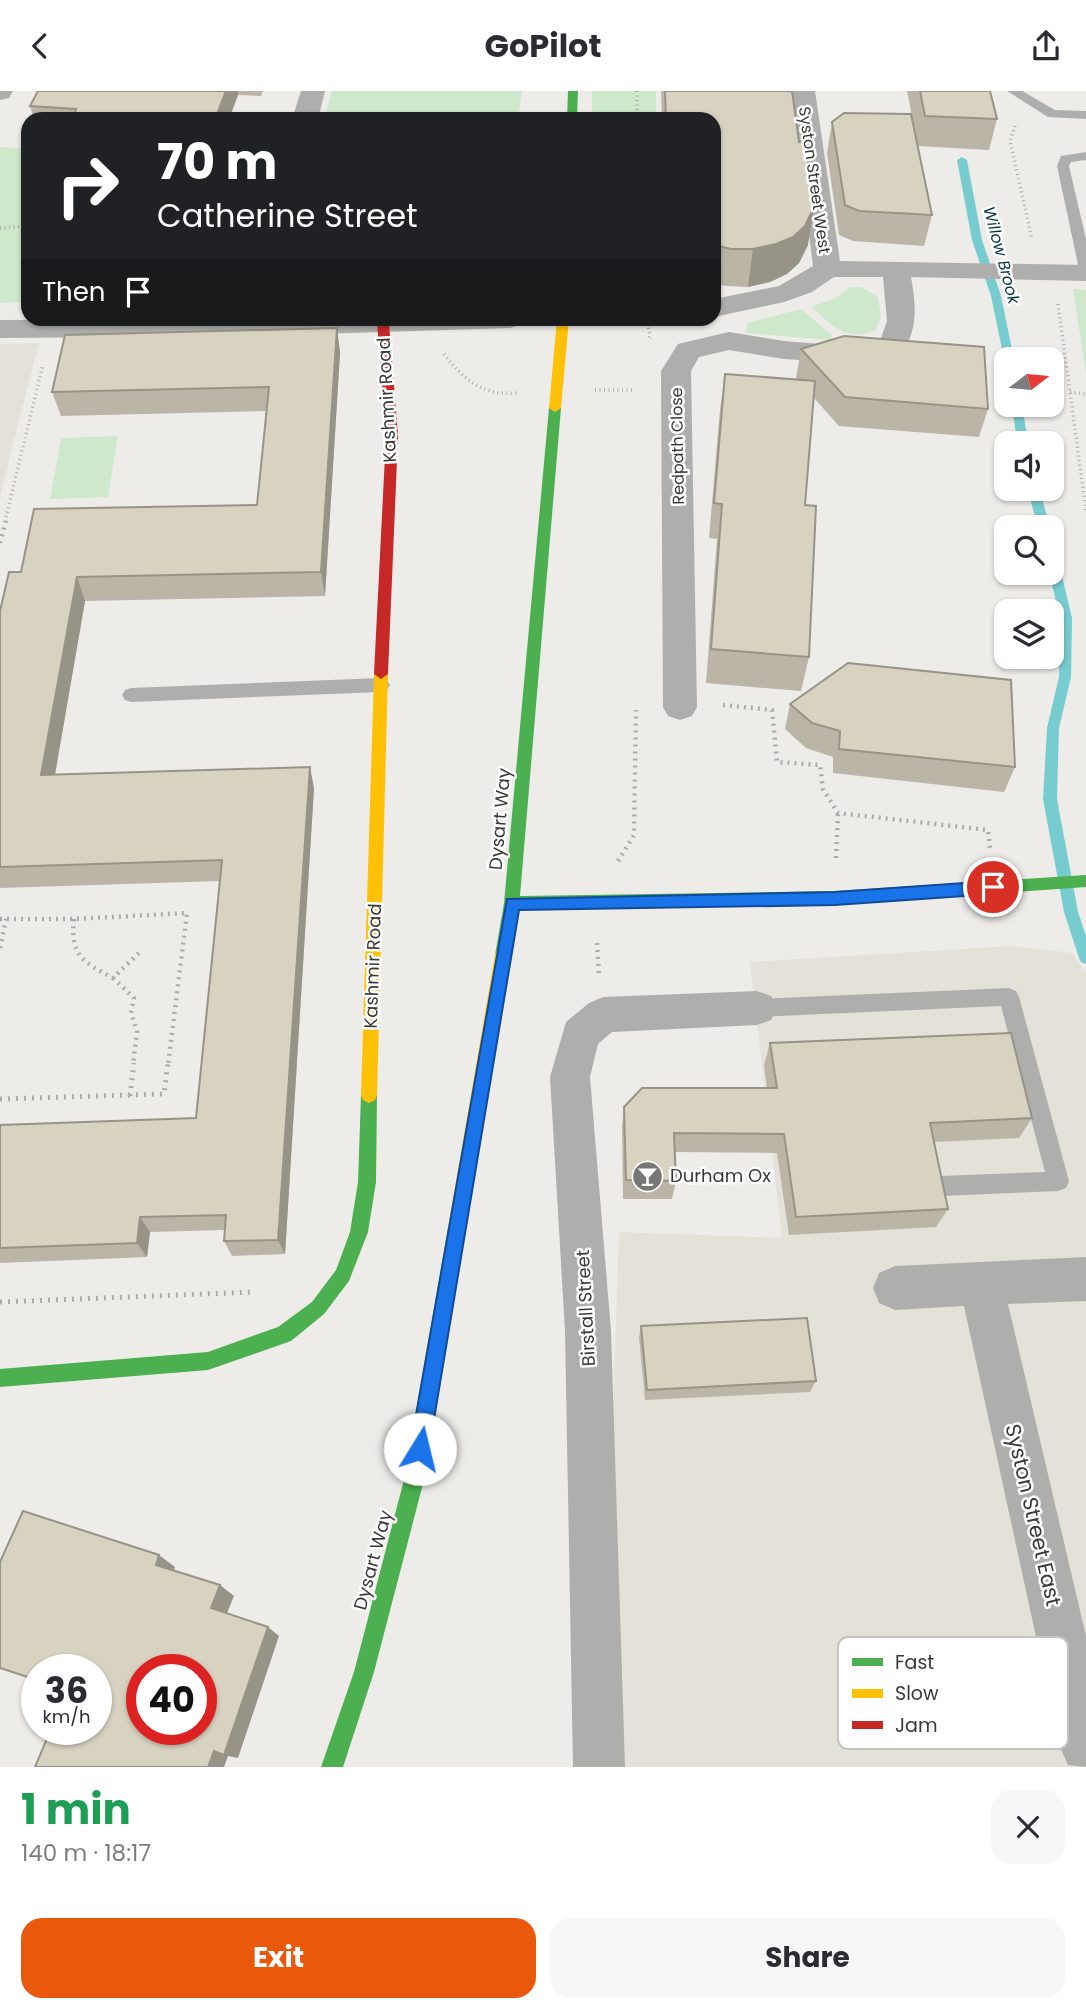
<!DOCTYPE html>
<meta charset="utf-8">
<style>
body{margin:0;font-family:Poppins,sans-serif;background:#f7f7f7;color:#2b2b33;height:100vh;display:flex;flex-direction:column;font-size:26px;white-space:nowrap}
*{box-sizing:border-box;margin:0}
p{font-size:23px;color:#7c7c81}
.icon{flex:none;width:38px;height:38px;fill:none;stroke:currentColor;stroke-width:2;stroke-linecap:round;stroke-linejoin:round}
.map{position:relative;height:1676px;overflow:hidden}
.panel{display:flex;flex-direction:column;background:#fff;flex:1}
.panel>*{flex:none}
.hud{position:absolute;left:21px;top:21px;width:700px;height:214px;border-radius:21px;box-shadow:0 2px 5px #0004;background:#202124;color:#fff;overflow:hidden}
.needle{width:46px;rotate:74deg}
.controls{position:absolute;left:994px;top:256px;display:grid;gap:14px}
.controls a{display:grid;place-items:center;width:70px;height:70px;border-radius:14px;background:#fff;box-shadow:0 2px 5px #0004;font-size:35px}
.speed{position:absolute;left:21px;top:1563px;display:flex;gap:14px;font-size:35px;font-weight:700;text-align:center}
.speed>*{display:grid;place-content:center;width:91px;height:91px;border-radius:50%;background:#fff;box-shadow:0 2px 5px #0004;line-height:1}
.speed small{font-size:18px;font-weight:400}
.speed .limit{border:10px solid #d22;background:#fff;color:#111}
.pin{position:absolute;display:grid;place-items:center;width:60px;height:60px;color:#fff;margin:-30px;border:4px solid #fff;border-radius:50%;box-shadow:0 2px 7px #0007}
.me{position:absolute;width:77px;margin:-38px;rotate:9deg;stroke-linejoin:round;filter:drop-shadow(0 0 5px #0008)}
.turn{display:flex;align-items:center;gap:24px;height:147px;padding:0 21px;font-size:32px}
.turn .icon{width:91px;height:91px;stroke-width:2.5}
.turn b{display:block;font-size:49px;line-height:60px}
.then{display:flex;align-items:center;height:66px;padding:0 21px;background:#0003;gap:14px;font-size:26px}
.round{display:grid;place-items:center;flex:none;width:74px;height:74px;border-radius:21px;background:#f7f7f7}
.summary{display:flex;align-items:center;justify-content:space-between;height:119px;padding:0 21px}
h1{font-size:42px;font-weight:700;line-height:52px;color:#1e9e55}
.button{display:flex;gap:14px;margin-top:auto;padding:14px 21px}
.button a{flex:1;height:80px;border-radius:21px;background:#ea580c;color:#fff;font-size:28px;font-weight:700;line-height:80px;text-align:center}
.button a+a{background:#f7f7f7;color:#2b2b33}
header{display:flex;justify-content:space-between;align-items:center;height:91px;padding:0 21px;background:#fff;font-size:32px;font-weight:700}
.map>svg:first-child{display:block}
.built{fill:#e4e1d8}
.green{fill:#cee8cc}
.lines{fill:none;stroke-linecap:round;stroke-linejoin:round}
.stream{fill:#77ccd0;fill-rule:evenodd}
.path-far2{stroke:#adabaa;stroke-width:3.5;stroke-dasharray:1 3.5;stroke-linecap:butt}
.path-far1{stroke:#adabaa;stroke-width:4.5;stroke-dasharray:2 5;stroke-linecap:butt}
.path{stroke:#adabaa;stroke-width:5;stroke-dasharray:2 6;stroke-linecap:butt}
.lane{fill:#aeaead;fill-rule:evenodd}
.street{fill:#aeaead;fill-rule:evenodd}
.fast{fill:#4caf50;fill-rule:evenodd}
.slow{fill:#ffc107;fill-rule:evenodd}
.jam{fill:#c62828;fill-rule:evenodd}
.wall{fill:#bab5a6}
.shaded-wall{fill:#979487}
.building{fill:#d8d3c1;stroke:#979487;stroke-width:2;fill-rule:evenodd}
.route{fill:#1a73e8;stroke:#114b97;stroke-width:2}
.labels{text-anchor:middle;stroke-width:5;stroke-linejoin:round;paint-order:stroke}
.far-street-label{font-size:16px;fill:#393836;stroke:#fff}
.far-water-label{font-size:16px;font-style:italic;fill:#00383c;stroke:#fff}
.street-label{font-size:18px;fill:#393836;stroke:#fff}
.poi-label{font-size:18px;fill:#393836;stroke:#fff;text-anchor:start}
.near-street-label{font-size:21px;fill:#393836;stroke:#fff}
.key{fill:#fff;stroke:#c4c3c3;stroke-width:2}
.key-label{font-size:19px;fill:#393836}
</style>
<header><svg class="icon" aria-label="back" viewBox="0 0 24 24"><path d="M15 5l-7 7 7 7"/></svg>GoPilot<svg class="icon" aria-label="share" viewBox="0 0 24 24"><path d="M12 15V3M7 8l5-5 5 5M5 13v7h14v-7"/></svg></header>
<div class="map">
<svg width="1086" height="1676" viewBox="0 0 1086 1676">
<rect width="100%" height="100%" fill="#eeece9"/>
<path class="built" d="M39 252 10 365 0 407V253Z
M1011 855 1072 862 1086 881V1676H601L619 1141 782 1147 750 871Z"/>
<path class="green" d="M332 0H522L518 28H324Z
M592 0H656V28H592Z
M0 56 28 58V211L0 212Z
M850 196H861L878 206 881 226 876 239C845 252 833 234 811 216L836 207Z
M1073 198 1086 199V283Z
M801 218 832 244 830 249 746 242 747 232Z
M118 345 108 406 50 408 61 347Z"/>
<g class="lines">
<path class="stream" d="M962 66 967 69 982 149 1001 205 1014 268H1006V271L1004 268 991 205 972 149 957 69Z
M1012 313H1022L1028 352H1017Z
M1027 397H1039L1050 436H1038Z
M1052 464 1058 468 1072 527 1071 586 1059 637 1057 708 1078 821 1086 845V873L1081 871 1079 867 1064 821 1043 708 1047 637 1059 586 1060 527 1049 481H1052Z"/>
<path class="path-far2" d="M637 0V28
M1015 35 1010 50 1032 148
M0 137 28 135
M1058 213 1086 420
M647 228 650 245 648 248
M444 263C464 289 483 305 517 302
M595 299H635
M1070 301 1086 303
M6 426 43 273"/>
<path class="path-far1" d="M0 452 7 425
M723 614 772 619 777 671 820 674 823 698 838 722 988 739 990 757
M836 767 838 722
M618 770 634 744 636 619
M0 828H74L187 822 168 974
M74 828C70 865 83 871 113 887L141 860
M597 852 599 882
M0 857 6 828
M113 887 134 907 131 922 137 940 133 974"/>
<path class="path" d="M130 1005 134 972
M0 1008 164 1003 168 972
M0 1211 254 1201"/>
<path class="lane" d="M1007 0H1022L1055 19 1086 20V28L1048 26Z
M1086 61V69L1071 71 1069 75 1086 148V182L1079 178 1057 75 1061 65Z
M381 587 387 589 390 594 387 599 381 601 131 611 125 609 122 604 125 599 131 597Z
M1009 897 1016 900 1019 906 1069 1090 1066 1097 1058 1100 941 1105 933 1102 930 1095 933 1088 941 1085 1045 1081 1001 915 757 926 750 923 747 917 750 911 757 908Z"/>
<path class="street" d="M0 0H13L9 7 0 9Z
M301 0H325L318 28H292Z
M791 0H815L840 170 1086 174V190L911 186C916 216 919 238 900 264L862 273 784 268 729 259 699 266 691 280 697 616 692 625 680 629 668 625 663 616 661 280 678 253 729 241 784 250 844 255H862L880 250 887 230 883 186H834L812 201 784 211 714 226V208L779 195 813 175Z
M194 228H524L520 234 510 237 255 245 0 247V229Z
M757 900 771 905 777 917 771 929 757 934 612 941 598 953 590 986 611 1240 625 1676H573L565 1240 550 986 566 931 589 912 603 906Z
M1086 1166V1210L1008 1213 1086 1545V1676L1068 1674 1060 1656 964 1215 895 1219 879 1212 873 1197 879 1182 895 1175Z"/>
<path class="fast" d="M568 0H578L577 28H567Z
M555 313 561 317 520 805 835 800 1086 784V796L835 814 519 818 511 864 509 869 503 871 497 869 495 864 504 812 549 317Z
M369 996 375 999 377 1004 376 1091 368 1141 349 1190 324 1223 291 1250 208 1279 0 1296V1278L208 1261 278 1236 312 1211 336 1179 350 1141 358 1091 361 1004 363 999Z
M457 1128 463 1131 466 1137 425 1385 374 1581 343 1676H321L354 1581 405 1385 448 1137 451 1131Z"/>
<path class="slow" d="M557 228H569L561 317 555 321 549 317Z
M381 578 388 583 377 1004 375 1009 369 1012 363 1009 361 1004 374 583Z
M503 857 509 859 511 864 466 1137 463 1143 457 1146 451 1143 448 1137 495 864 497 859Z"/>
<path class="jam" d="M383 228 389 232 398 345 388 583 381 588 374 583 386 345 377 232Z"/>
</g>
<path class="wall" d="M38 0H263L261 5 238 4 229 28H34L30 15Z
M661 0H792L808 154 799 172 787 183 770 191 748 196 727 195 714 193V28H662Z
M907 0H990L997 28 989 59 918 55Z
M832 31 932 124 924 155 853 150 839 144 827 62Z
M337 237 340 262 325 505 85 510 55 684 314 697 285 1163 232 1165 224 1150 225 1139 150 1141 147 1166 0 1172V1034L196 1027 220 790 0 797V520L21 481 257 414 266 320 61 325 52 301Z
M801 258 988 318 979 346 839 335 814 307 805 414 809 566 801 600 706 592 717 448 709 447 720 319 725 283 797 288 796 287Z
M790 613 1015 676 1004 701 833 682V666L806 657 785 638Z
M770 952 1032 1027 1019 1047 934 1051 948 1118 936 1136 789 1144 777 1062 675 1061 676 1090 672 1108H623L622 1036 624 1016 767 997 764 974Z
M641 1235 816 1290 810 1301 645 1309 639 1246Z"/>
<path class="shaded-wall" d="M226 0H238V4L229 28H215Z
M814 116 808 154 799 172 787 183 770 191 748 196 753 158Z
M337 237 340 262 325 505 321 481Z
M77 486 85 510 51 706 41 684Z
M310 676 314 697 285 1163 278 1149Z
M140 1126 150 1141 147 1166 137 1152Z
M159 1464 175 1476 172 1485 156 1474Z
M220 1494 234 1505 225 1527 211 1517Z
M268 1536 279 1545 238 1667 228 1665 224 1676H208L214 1660Z"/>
<path class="building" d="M38 0H226L215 28H142L74 24 76 18 30 15Z
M665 0H792L799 51 805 47 814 116 805 135 793 146 776 153 753 158H731L714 154V28H666Z
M920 0H990L997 28 925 25Z
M844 22 911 23 932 124 859 120 845 114 832 31Z
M337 237 321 481 77 486 41 684 310 676 278 1149 224 1150 226 1124 140 1126 137 1152 0 1157V1034L196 1027 222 769 0 776V520L9 481H21L34 418 257 414 269 296 52 301 65 244Z
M844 245 984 256 988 318 845 306 801 258Z
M725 283 815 290 805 414 816 415 809 566 711 558 722 413 714 412Z
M848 572 1011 589 1015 676 839 658 840 640 812 632 790 613Z
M1011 942 1032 1027 930 1032 948 1118 796 1126 784 1043 674 1042 676 1090 626 1089 624 1016 642 997H777L770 952Z
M807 1227 816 1290 647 1299 641 1235Z
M23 1420 159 1464 156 1474 220 1494 211 1517 268 1536 224 1664 214 1660 208 1676H35L51 1638H96V1578H37V1589L0 1577V1471ZM142 1578H201V1638H142Z"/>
<path class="route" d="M993 790 1001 796 993 803 835 814 519 819 429 1358 427 1365 420 1368 413 1365 410 1358 507 808 835 801Z"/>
<defs>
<symbol id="bar-disc" viewBox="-11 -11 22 22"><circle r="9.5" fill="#787775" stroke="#fff"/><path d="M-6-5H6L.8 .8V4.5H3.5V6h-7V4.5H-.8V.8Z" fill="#fff"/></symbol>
</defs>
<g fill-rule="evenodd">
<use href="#bar-disc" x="630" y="1068" width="35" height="35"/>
</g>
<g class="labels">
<g class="far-street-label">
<text transform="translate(815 89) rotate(82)" y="6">Syston Street West</text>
<text transform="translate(677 355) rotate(-91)" y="6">Redpath Close</text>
</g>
<g class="far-water-label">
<text transform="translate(1002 164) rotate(75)" y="6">Willow Brook</text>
</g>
<g class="street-label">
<text transform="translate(387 309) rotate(-93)" y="6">Kashmir Road</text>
<text transform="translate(500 728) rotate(-85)" y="6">Dysart Way</text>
<text transform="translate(373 875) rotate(-88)" y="6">Kashmir Road</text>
<text transform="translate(586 1217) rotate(-93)" y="6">Birstall Street</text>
<text transform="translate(373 1469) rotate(-75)" y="6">Dysart Way</text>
</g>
<g class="poi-label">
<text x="670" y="1091">Durham Ox</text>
</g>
<g class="near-street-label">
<text transform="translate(1033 1424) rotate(77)" y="7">Syston Street East</text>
</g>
</g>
<rect x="838" y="1546" width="230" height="112" rx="10" class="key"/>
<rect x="852" y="1567" width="31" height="8" fill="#4caf50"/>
<rect x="852" y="1598" width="31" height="9" fill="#ffc107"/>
<rect x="852" y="1630" width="31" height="8" fill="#c62828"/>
<g class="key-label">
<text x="895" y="1578">Fast</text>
<text x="895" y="1609">Slow</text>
<text x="895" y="1641">Jam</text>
</g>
</svg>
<div class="controls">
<a><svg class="needle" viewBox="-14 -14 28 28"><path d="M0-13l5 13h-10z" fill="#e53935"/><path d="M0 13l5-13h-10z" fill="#7c7c81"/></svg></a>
<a><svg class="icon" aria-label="sound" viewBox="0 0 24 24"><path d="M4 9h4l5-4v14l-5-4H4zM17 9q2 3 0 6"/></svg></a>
<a><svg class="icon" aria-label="search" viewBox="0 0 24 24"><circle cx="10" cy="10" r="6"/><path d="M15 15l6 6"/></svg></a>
<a><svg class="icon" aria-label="layers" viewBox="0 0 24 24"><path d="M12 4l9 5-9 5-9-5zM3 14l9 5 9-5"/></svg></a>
</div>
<div class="speed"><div>36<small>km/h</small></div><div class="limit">40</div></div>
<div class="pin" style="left:993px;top:796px;background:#d93025"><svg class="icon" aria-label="arrive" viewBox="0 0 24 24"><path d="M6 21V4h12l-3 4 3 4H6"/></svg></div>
<svg class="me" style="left:420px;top:1358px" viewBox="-20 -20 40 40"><circle r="19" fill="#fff"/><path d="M0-13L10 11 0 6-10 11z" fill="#1a73e8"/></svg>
<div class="hud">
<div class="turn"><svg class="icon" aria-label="right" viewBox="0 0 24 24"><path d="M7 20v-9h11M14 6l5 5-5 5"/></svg><div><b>70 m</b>Catherine Street</div></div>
<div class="then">Then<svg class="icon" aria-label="arrive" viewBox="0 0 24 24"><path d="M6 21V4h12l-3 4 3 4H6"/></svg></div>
</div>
</div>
<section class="panel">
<div class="summary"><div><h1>1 min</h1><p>140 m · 18:17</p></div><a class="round"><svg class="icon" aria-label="close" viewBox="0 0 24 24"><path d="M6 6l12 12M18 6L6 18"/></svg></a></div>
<div class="button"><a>Exit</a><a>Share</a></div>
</section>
